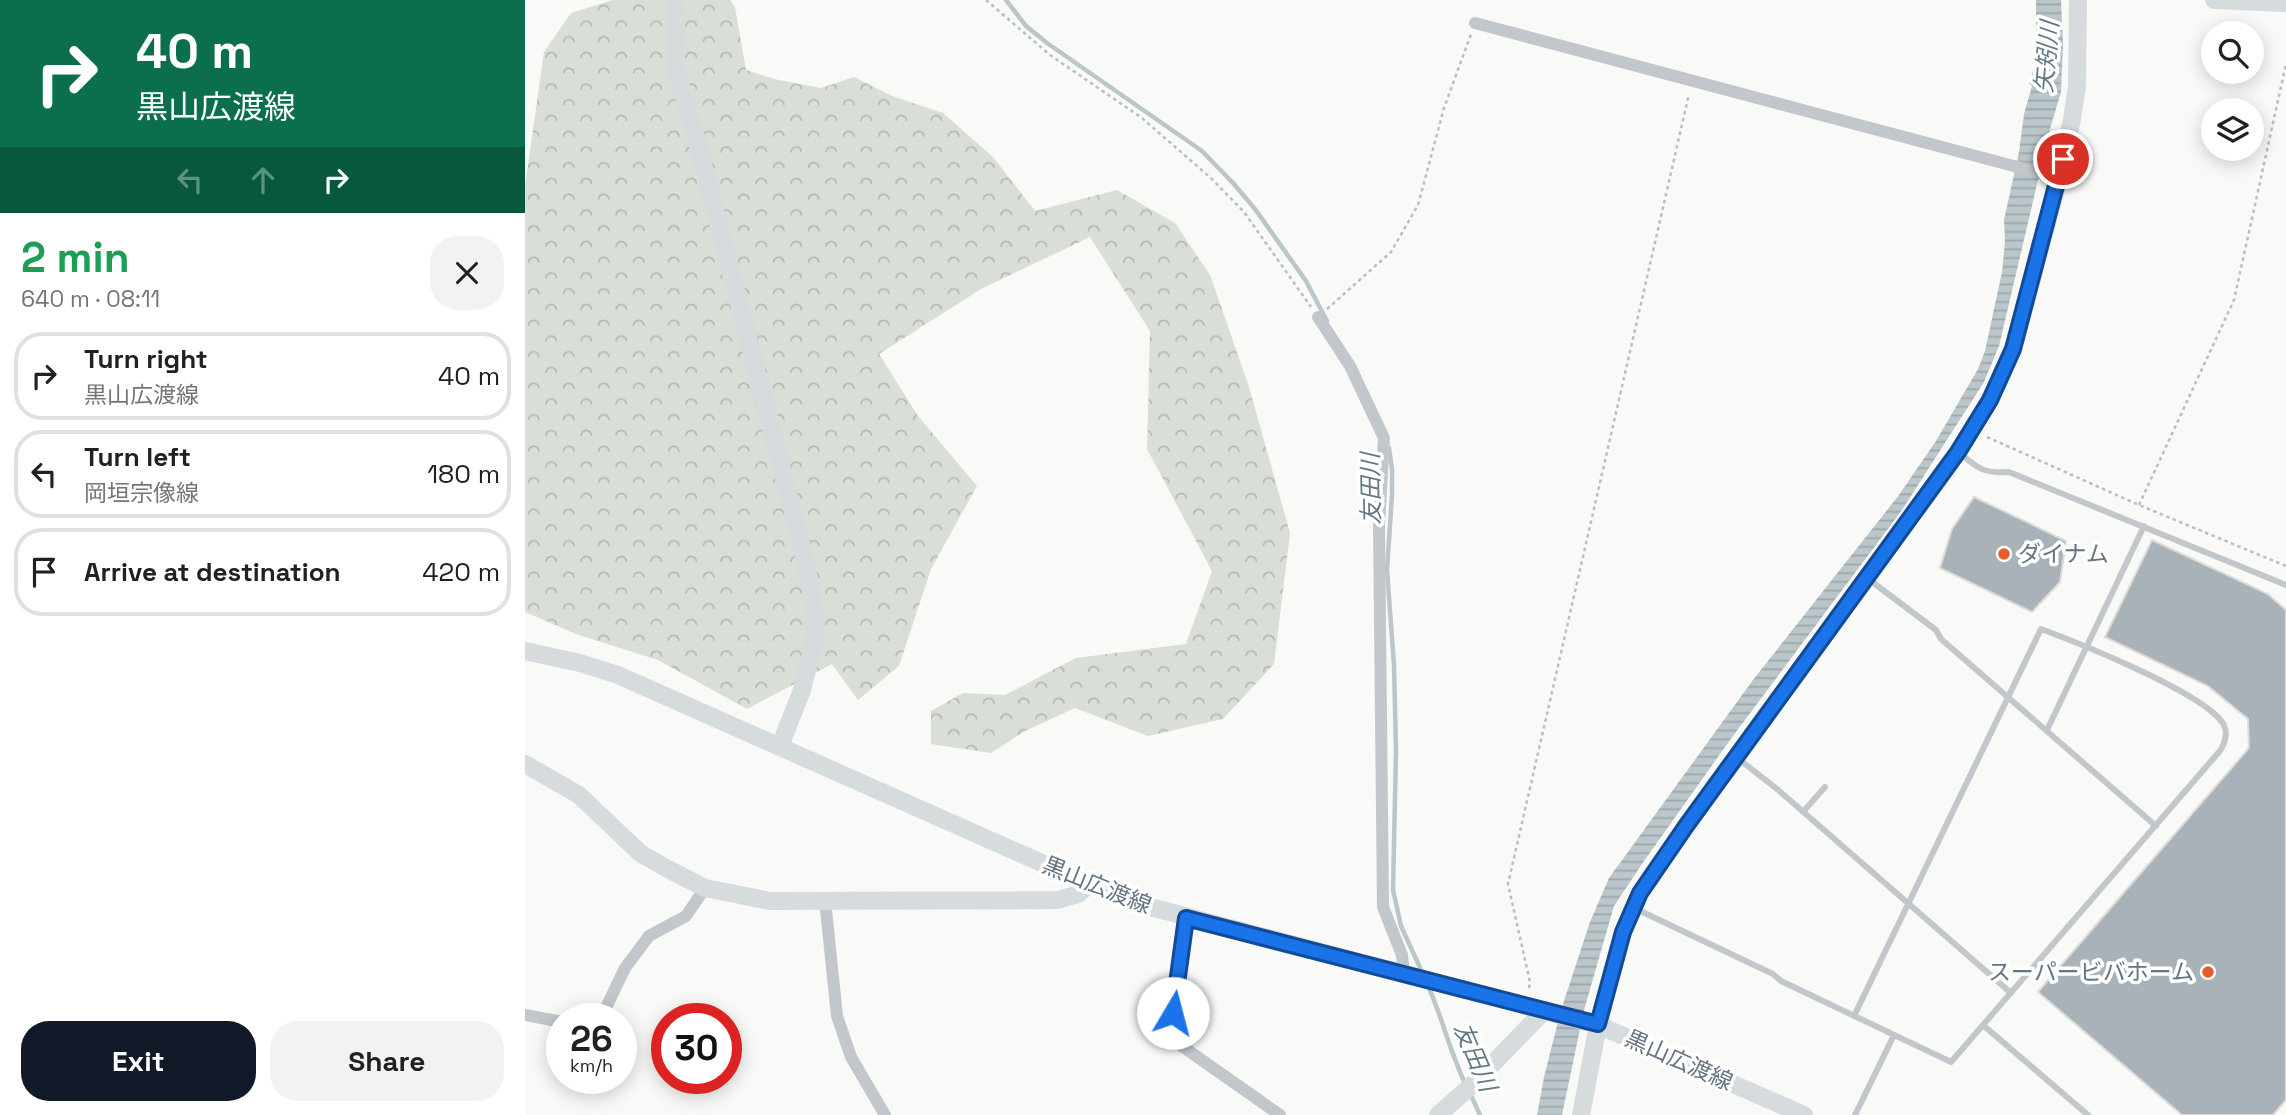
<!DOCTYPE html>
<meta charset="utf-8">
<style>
body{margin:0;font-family:"Space Grotesk","Noto Sans JP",sans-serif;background:#f2f2f2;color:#202124;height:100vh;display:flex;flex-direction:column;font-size:26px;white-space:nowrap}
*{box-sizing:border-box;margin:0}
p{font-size:23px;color:#757577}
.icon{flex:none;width:38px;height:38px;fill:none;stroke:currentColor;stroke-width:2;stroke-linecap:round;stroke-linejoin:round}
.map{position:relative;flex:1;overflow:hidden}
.side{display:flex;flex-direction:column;background:#fff;width:525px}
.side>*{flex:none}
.hud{background:#0b6e4f;color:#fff;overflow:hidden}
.controls{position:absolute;left:1676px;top:21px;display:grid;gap:14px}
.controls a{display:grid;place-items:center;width:63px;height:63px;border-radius:50%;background:#fff;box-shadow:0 4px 18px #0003;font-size:35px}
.speed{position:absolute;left:21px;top:1003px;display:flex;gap:14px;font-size:35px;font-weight:700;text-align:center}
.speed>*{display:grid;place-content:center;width:91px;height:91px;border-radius:50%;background:#fff;box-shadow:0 4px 18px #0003;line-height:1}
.speed small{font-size:18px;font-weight:400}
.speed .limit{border:10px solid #d22;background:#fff;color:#111}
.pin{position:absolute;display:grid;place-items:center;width:60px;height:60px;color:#fff;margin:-30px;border:4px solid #fff;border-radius:50%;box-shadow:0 2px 7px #0007}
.me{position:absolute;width:77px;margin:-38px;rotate:8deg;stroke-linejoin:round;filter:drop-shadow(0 0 5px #0008)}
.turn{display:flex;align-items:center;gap:24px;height:147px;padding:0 21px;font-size:32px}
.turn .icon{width:91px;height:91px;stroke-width:2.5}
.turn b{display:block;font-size:49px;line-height:60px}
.lanes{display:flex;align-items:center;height:66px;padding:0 21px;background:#0003;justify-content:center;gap:35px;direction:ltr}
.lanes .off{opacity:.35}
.round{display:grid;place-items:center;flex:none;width:74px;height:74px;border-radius:28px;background:#f2f2f2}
.head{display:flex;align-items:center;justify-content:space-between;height:119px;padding:0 21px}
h1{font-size:42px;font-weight:600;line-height:52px;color:#1e9e55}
.button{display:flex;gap:14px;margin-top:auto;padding:14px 21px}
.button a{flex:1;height:80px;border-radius:28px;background:#111827;color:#fff;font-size:28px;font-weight:600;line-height:80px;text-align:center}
.button a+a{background:#f2f2f2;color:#202124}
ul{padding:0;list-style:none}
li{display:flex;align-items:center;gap:21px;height:88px;margin:0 14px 10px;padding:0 7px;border:4px solid #e0e0e0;border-radius:28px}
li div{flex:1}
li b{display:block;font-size:26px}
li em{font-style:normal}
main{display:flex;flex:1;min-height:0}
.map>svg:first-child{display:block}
.forest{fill:url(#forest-crowns)}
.water{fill:url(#water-rules)}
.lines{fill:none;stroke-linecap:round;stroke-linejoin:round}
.stream{stroke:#bbc6cb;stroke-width:4.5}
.building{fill:#a9b2b8;stroke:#dbdbd9;stroke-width:2}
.path{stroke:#babec1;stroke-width:2.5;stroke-dasharray:3.5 3.5;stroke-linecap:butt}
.lane{stroke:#c2c7cb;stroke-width:6}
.street{stroke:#c2c7cb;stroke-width:12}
.secondary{stroke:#d6dbde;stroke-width:18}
.route-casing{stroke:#114b97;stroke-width:18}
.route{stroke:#1a73e8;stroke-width:12}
.poi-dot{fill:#e45c2c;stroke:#fff;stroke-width:2.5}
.labels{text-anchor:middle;stroke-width:7;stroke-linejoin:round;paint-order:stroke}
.poi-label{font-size:23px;fill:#647482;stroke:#fff;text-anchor:start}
.street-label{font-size:23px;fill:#647482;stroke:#fff}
.water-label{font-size:24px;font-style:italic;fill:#647a83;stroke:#fff}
</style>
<main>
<section class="side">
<div class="hud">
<div class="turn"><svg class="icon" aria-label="right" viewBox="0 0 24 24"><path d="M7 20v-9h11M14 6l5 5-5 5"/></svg><div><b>40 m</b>黒山広渡線</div></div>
<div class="lanes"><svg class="icon off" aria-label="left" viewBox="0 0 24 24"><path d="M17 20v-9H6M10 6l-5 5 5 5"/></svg><svg class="icon off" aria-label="ahead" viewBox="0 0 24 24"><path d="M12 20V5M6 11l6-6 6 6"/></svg><svg class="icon" aria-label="right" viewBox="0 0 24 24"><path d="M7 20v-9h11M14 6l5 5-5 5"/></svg></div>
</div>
<div class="head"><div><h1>2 min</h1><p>640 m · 08:11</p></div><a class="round"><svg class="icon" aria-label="close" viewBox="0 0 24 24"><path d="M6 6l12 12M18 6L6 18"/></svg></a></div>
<ul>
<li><svg class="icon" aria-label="right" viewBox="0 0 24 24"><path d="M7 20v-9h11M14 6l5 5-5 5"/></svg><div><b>Turn right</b><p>黒山広渡線</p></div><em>40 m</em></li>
<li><svg class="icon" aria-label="left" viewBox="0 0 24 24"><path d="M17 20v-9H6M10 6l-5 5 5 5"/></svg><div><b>Turn left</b><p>岡垣宗像線</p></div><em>180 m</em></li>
<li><svg class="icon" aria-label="arrive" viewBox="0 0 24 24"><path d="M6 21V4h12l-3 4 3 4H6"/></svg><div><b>Arrive at destination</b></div><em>420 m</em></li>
</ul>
<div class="button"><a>Exit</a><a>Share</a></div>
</section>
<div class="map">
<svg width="1761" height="1115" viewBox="0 0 1761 1115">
<defs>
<pattern id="forest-crowns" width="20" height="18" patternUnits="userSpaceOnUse" patternTransform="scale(1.75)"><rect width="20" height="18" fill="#d9ded6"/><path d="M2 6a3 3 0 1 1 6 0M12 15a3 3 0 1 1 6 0" fill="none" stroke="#b4b9b3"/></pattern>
<pattern id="water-rules" width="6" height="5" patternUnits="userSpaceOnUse" patternTransform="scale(1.75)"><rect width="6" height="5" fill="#bbc6cb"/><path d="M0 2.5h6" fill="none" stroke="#9ca5aa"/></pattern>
</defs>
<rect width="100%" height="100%" fill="#f9f9f7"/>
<path class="forest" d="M88 0H205L210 7 221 70 249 79 296 88 329 77 367 96 418 113 468 157 510 211 592 190 650 223 685 275 724 387 765 533 749 664 698 719 623 736 550 708 500 731 466 753 406 744V711L438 693 480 695 551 658 661 644 687 571 622 449 625 331 565 237 456 289 354 354 393 416 452 486 406 569 374 666 333 700 307 664 222 709 133 660 51 634 0 612V186L19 52 46 13Z"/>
<path class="water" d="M1511 0H1536L1538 44 1536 92 1525 129 1474 346 1459 382 1377 510 1205 740 1119 861 1089 906 1059 1010 1037 1115H1012L1019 1077 1036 1010 1065 922 1084 878 1228 680 1374 495 1411 441 1453 369 1460 351 1477 272 1480 242 1479 220 1494 152 1499 114 1507 86 1504 83 1511 63Z"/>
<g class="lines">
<path class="stream" d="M481 0 501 26 522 43 677 151 708 183 730 209 781 281 802 321
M864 448 867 469V495L862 570 869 665 871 751 868 890 876 926 897 972
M903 986C918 1019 925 1053 941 1085
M945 1093 955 1115"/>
</g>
<path class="building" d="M1449 497 1541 541 1535 582 1507 612 1415 568 1427 529Z
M1627 540 1743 594 1761 610V1100L1748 1115H1657L1513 992 1724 748 1723 719 1683 686 1580 637Z"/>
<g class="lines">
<path class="path" d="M461 0 525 55 617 118 688 180 719 212 786 307
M802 309 866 252 893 205 919 108 946 34
M1462 437 1614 505 1761 566
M1614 505 1709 300 1761 64
M1004 988 1005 982 983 884 1164 94"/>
<path class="lane" d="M1435 453C1452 468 1459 474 1484 472L1761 585
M1342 578 1411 630 1416 639 1631 826
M1522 730 1619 526
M1211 757 1252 789 1486 993
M1278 812 1300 787
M1109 908 1248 974 1256 981 1426 1062 1694 752C1700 744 1704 731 1697 722 1676 692 1554 643 1516 629L1329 1016
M1458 1025 1563 1115
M1330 1115 1369 1035"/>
<path class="street" d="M950 23 1534 178
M793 317 825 366 859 438 854 526 858 907 877 955 879 974
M300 900 312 1016 326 1057 360 1115
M661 918 644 1037 755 1115
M0 1015 37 1022
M71 1018 77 1016 100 968 124 936 161 916 180 888"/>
<path class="secondary" d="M150 0 151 71 171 137 277 547 287 594 291 633 277 690 255 746
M1689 0 1761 3
M0 651 55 663 93 675 564 884 614 904 1073 1025 1279 1115
M0 764 54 795 115 853 141 868 180 888 245 901 533 900 553 894 564 884
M913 1115 947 1085 1020 1010
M1056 1115 1073 1025 1092 955 1098 932 1115 893 1161 826 1433 452 1465 400 1488 349 1534 178 1547 119 1552 86 1553 0"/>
</g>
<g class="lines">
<defs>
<path id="route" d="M648 1013 661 918 1073 1024 1098 932 1115 893 1161 826 1433 452 1465 400 1488 349 1538 159"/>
</defs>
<use href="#route" class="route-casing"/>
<use href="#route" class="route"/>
</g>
<g class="poi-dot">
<circle cx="1479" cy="554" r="7"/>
<circle cx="1683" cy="972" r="7"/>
</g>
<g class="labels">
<g class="poi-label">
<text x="1493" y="562">ダイナム</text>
<text x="1669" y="980" text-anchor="end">スーパービバホーム</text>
</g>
<g class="street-label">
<text transform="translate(572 885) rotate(22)" y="8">黒山広渡線</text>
<text transform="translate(1154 1060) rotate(24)" y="8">黒山広渡線</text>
</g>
<g class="water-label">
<text transform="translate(1522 57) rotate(-85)" y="8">矢矧川</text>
<text transform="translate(846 489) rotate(-91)" y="8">友田川</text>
<text transform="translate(950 1057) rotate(67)" y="8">友田川</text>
</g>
</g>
</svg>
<div class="controls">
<a><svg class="icon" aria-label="search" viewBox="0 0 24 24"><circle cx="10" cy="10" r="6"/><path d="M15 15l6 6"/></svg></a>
<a><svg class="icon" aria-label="layers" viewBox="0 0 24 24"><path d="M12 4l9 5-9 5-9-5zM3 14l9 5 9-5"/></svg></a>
</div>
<div class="speed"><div>26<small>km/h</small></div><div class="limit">30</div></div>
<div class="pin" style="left:1538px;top:159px;background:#d93025"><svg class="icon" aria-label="arrive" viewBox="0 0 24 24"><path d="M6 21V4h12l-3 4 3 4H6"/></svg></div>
<svg class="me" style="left:648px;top:1013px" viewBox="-20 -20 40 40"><circle r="19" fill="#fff"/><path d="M0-13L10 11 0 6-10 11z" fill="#1a73e8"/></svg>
</div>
</main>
